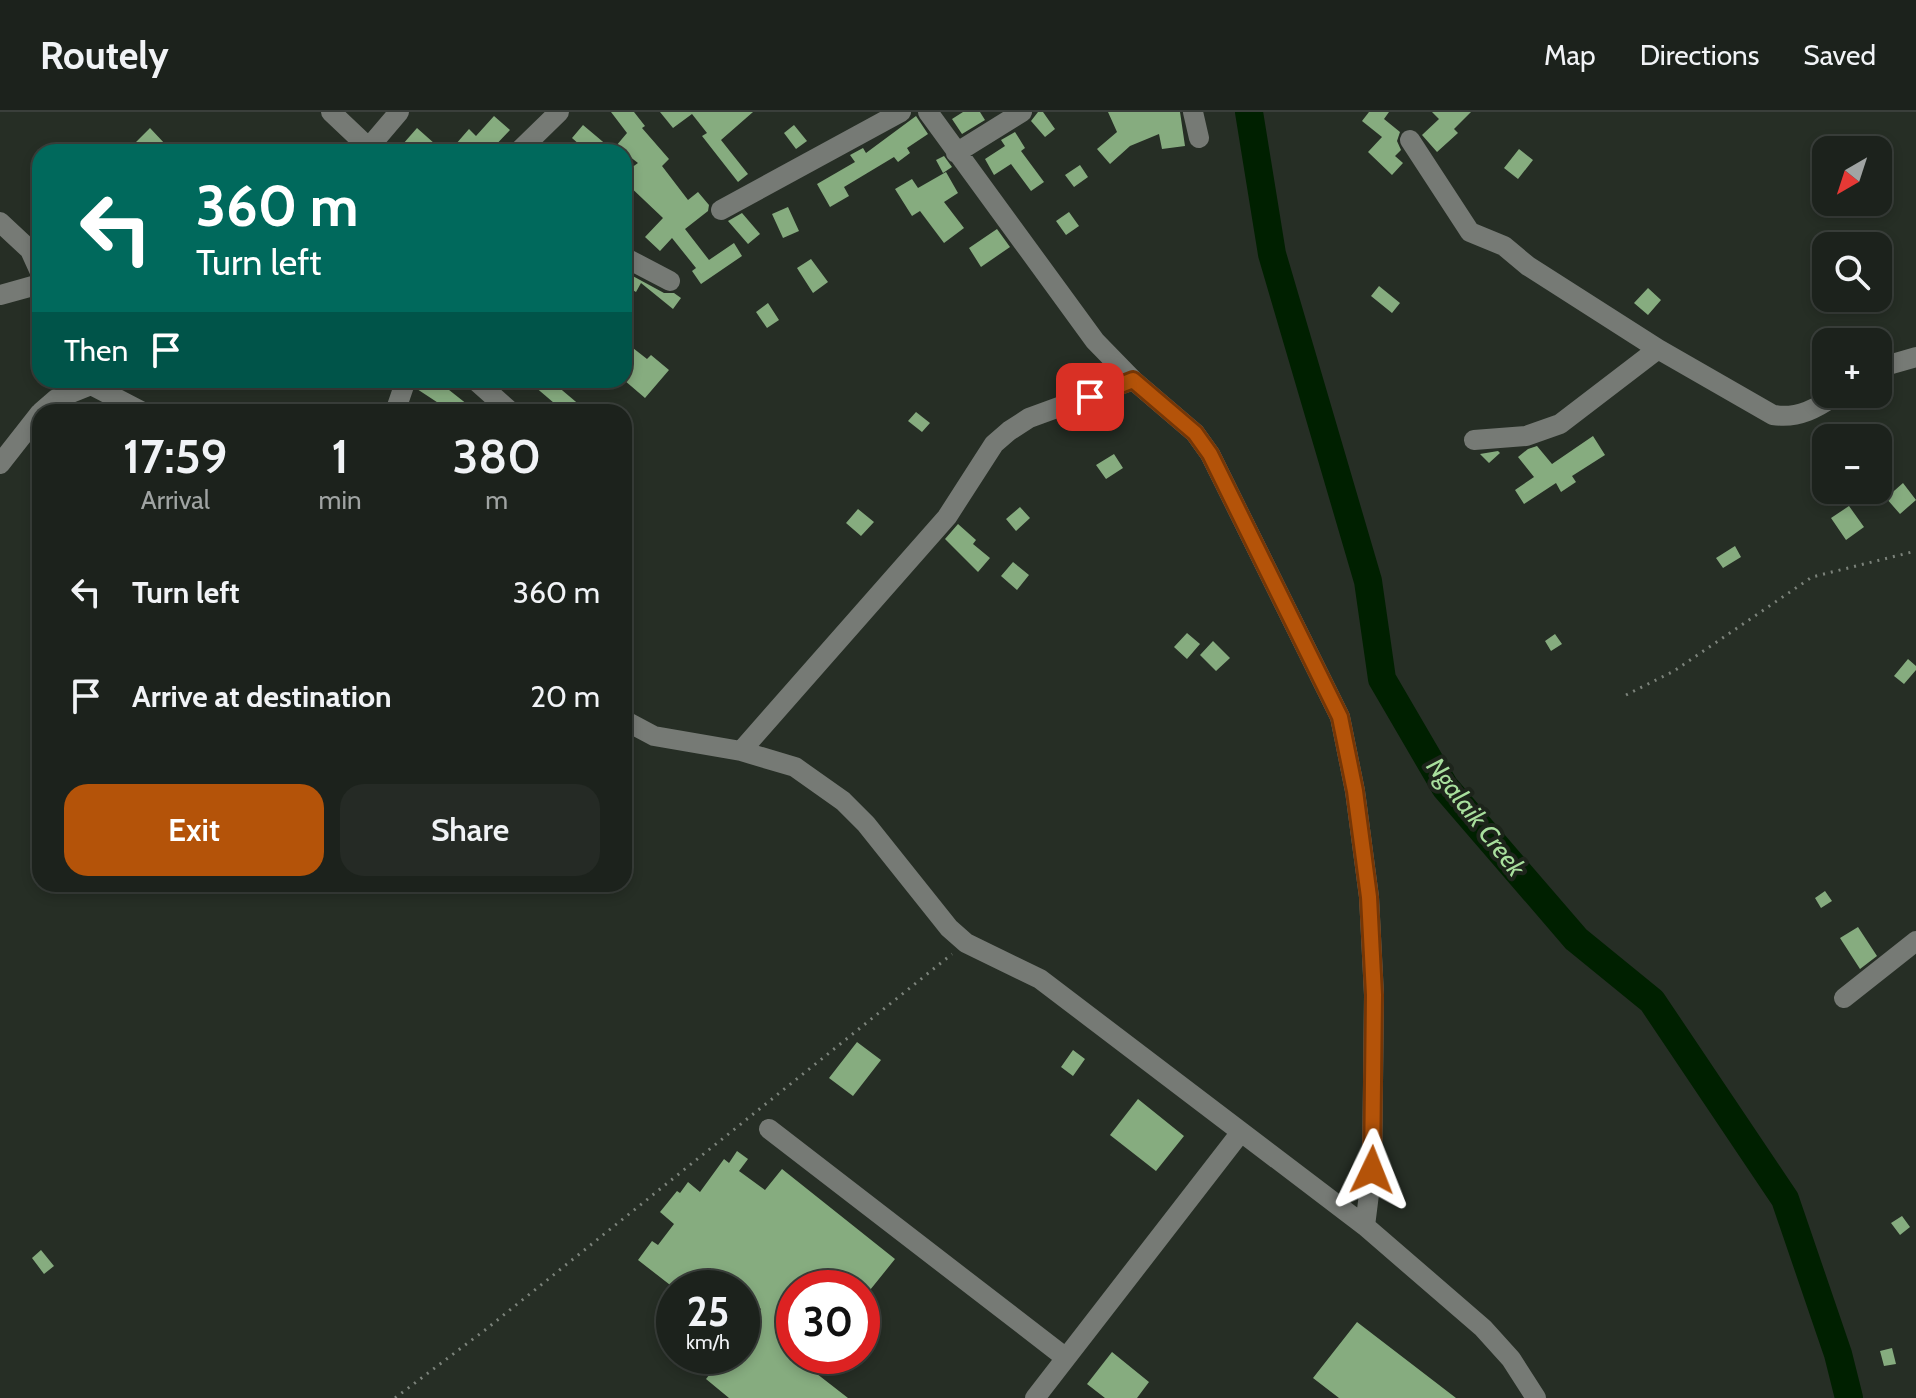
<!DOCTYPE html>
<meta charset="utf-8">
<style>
body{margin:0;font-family:Cabin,sans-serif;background:#252a25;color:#f1f3f6;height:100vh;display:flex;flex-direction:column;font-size:30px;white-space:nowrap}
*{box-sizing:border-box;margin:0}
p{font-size:26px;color:#a0a4a3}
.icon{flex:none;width:44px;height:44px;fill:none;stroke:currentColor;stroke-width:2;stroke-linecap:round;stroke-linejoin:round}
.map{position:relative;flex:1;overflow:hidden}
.drawer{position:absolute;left:32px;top:292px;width:600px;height:488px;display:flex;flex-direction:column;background:#1c221c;border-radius:24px;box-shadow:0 4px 12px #0003,0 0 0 2px #3a3f3b}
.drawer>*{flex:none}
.hud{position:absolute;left:32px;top:32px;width:600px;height:244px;border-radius:24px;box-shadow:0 4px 12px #0003,0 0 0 2px #3a3f3b;background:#00695c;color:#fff;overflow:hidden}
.needle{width:52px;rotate:219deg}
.buttons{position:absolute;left:1812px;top:24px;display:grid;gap:16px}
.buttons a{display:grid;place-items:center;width:80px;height:80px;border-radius:16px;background:#1c221c;box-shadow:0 4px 12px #0003,0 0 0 2px #3a3f3b;font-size:40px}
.speed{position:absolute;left:656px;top:1158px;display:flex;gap:16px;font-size:40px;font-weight:700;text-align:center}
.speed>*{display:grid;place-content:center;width:104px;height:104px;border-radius:50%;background:#1c221c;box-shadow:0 4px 12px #0003,0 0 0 2px #3a3f3b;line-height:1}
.speed small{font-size:20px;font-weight:400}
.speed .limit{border:12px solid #d22;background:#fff;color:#111}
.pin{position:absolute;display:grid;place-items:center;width:68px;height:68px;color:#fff;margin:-34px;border-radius:16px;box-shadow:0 4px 12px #0006}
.me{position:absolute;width:88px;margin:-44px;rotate:2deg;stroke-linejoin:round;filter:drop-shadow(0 0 6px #0008)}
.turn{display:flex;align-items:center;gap:28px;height:168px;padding:0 32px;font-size:36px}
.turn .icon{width:104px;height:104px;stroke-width:2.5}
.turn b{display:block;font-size:56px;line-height:68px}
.then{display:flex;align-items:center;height:76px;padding:0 32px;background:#0003;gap:16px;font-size:30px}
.eta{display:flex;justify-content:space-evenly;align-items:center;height:136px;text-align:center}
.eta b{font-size:48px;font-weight:600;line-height:56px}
.action{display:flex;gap:16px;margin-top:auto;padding:16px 32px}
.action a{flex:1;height:92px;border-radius:24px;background:#b45309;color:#fff;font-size:32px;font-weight:600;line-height:92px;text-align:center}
.action a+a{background:#252a25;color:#f1f3f6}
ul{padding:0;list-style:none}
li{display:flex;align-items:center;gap:24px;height:104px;padding:0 32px}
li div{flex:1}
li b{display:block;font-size:30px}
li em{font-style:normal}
header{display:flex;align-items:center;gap:48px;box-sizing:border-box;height:112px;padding:0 40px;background:#1c221c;border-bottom:2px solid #3a3f3b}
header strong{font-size:38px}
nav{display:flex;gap:44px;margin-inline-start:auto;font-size:28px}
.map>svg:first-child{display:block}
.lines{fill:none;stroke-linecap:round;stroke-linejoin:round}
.river{stroke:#002000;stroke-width:28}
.building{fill:#86ac7f}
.path{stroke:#7c837b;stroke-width:3;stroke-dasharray:2 6;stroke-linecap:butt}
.minor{stroke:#767a75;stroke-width:20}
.route-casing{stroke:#753606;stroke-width:20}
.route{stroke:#b45309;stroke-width:14}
.labels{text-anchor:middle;stroke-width:8;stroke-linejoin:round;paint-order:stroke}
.water-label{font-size:26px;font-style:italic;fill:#a8df9d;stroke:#1d241b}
</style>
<header>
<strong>Routely</strong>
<nav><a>Map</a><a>Directions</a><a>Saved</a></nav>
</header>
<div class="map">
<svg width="1916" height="1286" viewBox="0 0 1916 1286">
<rect width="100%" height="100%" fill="#262e25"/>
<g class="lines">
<path class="river" d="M1249 0 1272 142 1368 469 1382 567 1445 675 1576 827 1652 889 1785 1087 1838 1242 1849 1286"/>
</g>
<path class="building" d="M611 0H634L645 14 642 16 669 47 662 54 688 88 698 80 709 93 708 99 685 117 709 148 734 131 742 144 701 172 692 159 696 156 672 126 660 139 645 125 663 106 624 69V61L638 51 616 34 627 21Z
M660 0H753L721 28 748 62 738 70 702 24 707 21 692 2 673 16Z
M963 0H980L985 8 962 22 952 7Z
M1038 0H1043L1055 17 1045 25 1031 9Z
M1108 0H1180L1185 34 1162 37 1159 22 1130 34 1110 52 1097 37 1117 20Z
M1369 0H1389L1384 7 1400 20 1397 29 1401 38 1395 44 1403 51 1392 63 1368 40 1382 25 1362 9Z
M1432 0H1471L1454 17 1458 21 1437 40 1422 23 1439 7Z
M494 4 510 18 489 40H449L469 17 476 24Z
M916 4 928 22 907 36 910 41 898 50 894 45 844 75 849 84 830 95 817 72 855 50 850 43 863 36 866 41Z
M583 13 615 40H588L572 26Z
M794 13 807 29 796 37 784 21Z
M150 16 166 33 158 40H146L136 30Z
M417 16 444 40H396Z
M1015 20 1025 36 1021 39 1044 70 1031 79 1011 52 994 63 985 47 1005 34 1001 28Z
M1519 37 1533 48 1518 67 1504 56Z
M944 44 952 55 943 61 936 48Z
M1080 53 1088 65 1074 75 1065 63Z
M946 60 958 81 944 90 964 116 944 131 920 99 912 104 895 77 912 67 918 76Z
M788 95 799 119 783 126 772 102Z
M1069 100 1079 114 1066 123 1056 109Z
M742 101 760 122 748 132 728 109Z
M997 117 1010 135 981 155 969 136Z
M811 147 828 170 813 181 797 156Z
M629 162 664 181H674L681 186 673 197 641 171 636 180 624 173Z
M1379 174 1400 191 1392 201 1371 184Z
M1648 176 1661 188 1648 203 1634 191Z
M768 191 779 208 767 216 756 200Z
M624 229 647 247 651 243 669 258 645 286 624 268Z
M419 268H448L444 274 477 300H452L417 277Z
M527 268H550L588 300H547L554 291Z
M916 300 930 311 922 320 908 309Z
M1593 324 1605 343 1572 364 1576 370 1561 380 1556 371 1524 392 1515 378 1534 365 1518 345 1528 337 1537 334 1552 352Z
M1498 339 1500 341 1489 351 1480 342Z
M1114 342 1123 356 1106 367 1096 353Z
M1903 371 1916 388 1900 402 1886 386Z
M1849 394 1864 415 1846 428 1831 406Z
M1020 395 1030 406 1016 419 1006 407Z
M858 397 874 410 861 424 846 411Z
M958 412 976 428 973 432 990 446 978 460 945 427Z
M1735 434 1741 445 1723 456 1716 446Z
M1013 450 1029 463 1017 478 1001 464Z
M1187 521 1200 532 1187 547 1174 535Z
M1555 522 1562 532 1551 539 1545 529Z
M1213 529 1230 546 1216 559 1200 543Z
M1908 547 1916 554V558L1904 572 1894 564Z
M1825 779 1832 789 1821 796 1815 786Z
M1858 815 1877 844 1860 857 1840 826Z
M857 930 881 948 853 984 829 966Z
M1073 938 1085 947 1073 964 1061 955Z
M1138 987 1184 1024 1156 1059 1110 1023Z
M737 1039 748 1047 739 1059 765 1078 782 1057 895 1147 862 1188V1176H794V1244L848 1286H729L706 1267 724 1244H742V1221L761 1197 742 1182V1176H735L710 1156 695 1176H674L638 1148 652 1129 658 1133 674 1112 660 1100 677 1079 680 1081 688 1070 700 1080 724 1047 729 1051Z
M1902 1104 1910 1115 1900 1123 1891 1111Z
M41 1138 54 1154 44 1162 32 1146Z
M1357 1210 1456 1286H1339L1313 1266Z
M1892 1236 1896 1252 1884 1254 1880 1239Z
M1112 1240 1149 1270 1137 1286H1105L1087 1272Z"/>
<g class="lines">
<path class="path" d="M1626 583 1674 559 1812 465 1916 439
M395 1286 485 1218 952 842"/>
<path class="minor" d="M331 0 368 35
M928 0 1095 229 1133 268 1195 321 1210 342 1340 605 1355 679 1369 785 1374 883 1372 1058 1365 1114 1483 1216 1511 1247 1536 1286
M1193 0 1199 26
M1410 28 1470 120 1504 134 1528 154 1658 237 1773 303C1799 307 1817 296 1838 282
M365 40 399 0
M518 40 559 0
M956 41 1022 0
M721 98 901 0
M0 110 30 138 40 160
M624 145 670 169
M0 183 40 172
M1878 256 1916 245
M89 268 91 273 143 300
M475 268 511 300
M41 300 56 287 91 273
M395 300 406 268
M1474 328 1526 324 1560 312 1658 237
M0 352 40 301
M624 608 654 624 741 639 795 655 843 689 866 712 949 816 966 831 1040 867 1365 1114
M741 639 947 405 994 332 1009 319 1029 306 1133 268
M1844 886 1916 829
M769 1017 1066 1246
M1035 1286 1241 1020"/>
</g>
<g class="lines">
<defs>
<path id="route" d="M1090 285 1133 268 1195 321 1210 342 1340 605 1355 679 1369 785 1374 883 1372 1058"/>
</defs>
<use href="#route" class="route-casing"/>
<use href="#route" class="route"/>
</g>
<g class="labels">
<g class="water-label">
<text transform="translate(1476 705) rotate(52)" y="9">Ngalaik Creek</text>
</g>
</g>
</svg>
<div class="buttons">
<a><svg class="needle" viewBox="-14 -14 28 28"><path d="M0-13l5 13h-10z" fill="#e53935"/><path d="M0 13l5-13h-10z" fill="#a0a4a3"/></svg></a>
<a><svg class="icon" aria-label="search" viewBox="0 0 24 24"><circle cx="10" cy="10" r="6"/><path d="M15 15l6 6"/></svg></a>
<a>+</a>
<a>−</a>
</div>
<div class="speed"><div>25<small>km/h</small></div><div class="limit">30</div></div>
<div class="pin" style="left:1090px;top:285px;background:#d93025"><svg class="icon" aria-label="arrive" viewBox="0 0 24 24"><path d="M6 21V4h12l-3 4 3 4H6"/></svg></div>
<svg class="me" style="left:1372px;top:1058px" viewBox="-20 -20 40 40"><path d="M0-17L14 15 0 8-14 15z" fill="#b45309" stroke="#fff" stroke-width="4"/></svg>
<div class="hud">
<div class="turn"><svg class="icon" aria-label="left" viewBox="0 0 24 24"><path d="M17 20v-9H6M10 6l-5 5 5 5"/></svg><div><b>360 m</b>Turn left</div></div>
<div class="then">Then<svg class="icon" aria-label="arrive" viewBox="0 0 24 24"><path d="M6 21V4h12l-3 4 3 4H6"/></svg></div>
</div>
<section class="drawer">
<div class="eta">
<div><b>17:59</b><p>Arrival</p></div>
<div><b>1</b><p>min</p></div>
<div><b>380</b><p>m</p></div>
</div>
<ul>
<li><svg class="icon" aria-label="left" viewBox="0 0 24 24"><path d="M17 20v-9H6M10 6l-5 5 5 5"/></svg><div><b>Turn left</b></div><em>360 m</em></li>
<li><svg class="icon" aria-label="arrive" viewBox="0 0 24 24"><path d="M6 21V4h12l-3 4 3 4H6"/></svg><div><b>Arrive at destination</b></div><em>20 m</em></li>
</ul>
<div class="action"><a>Exit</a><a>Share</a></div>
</section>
</div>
